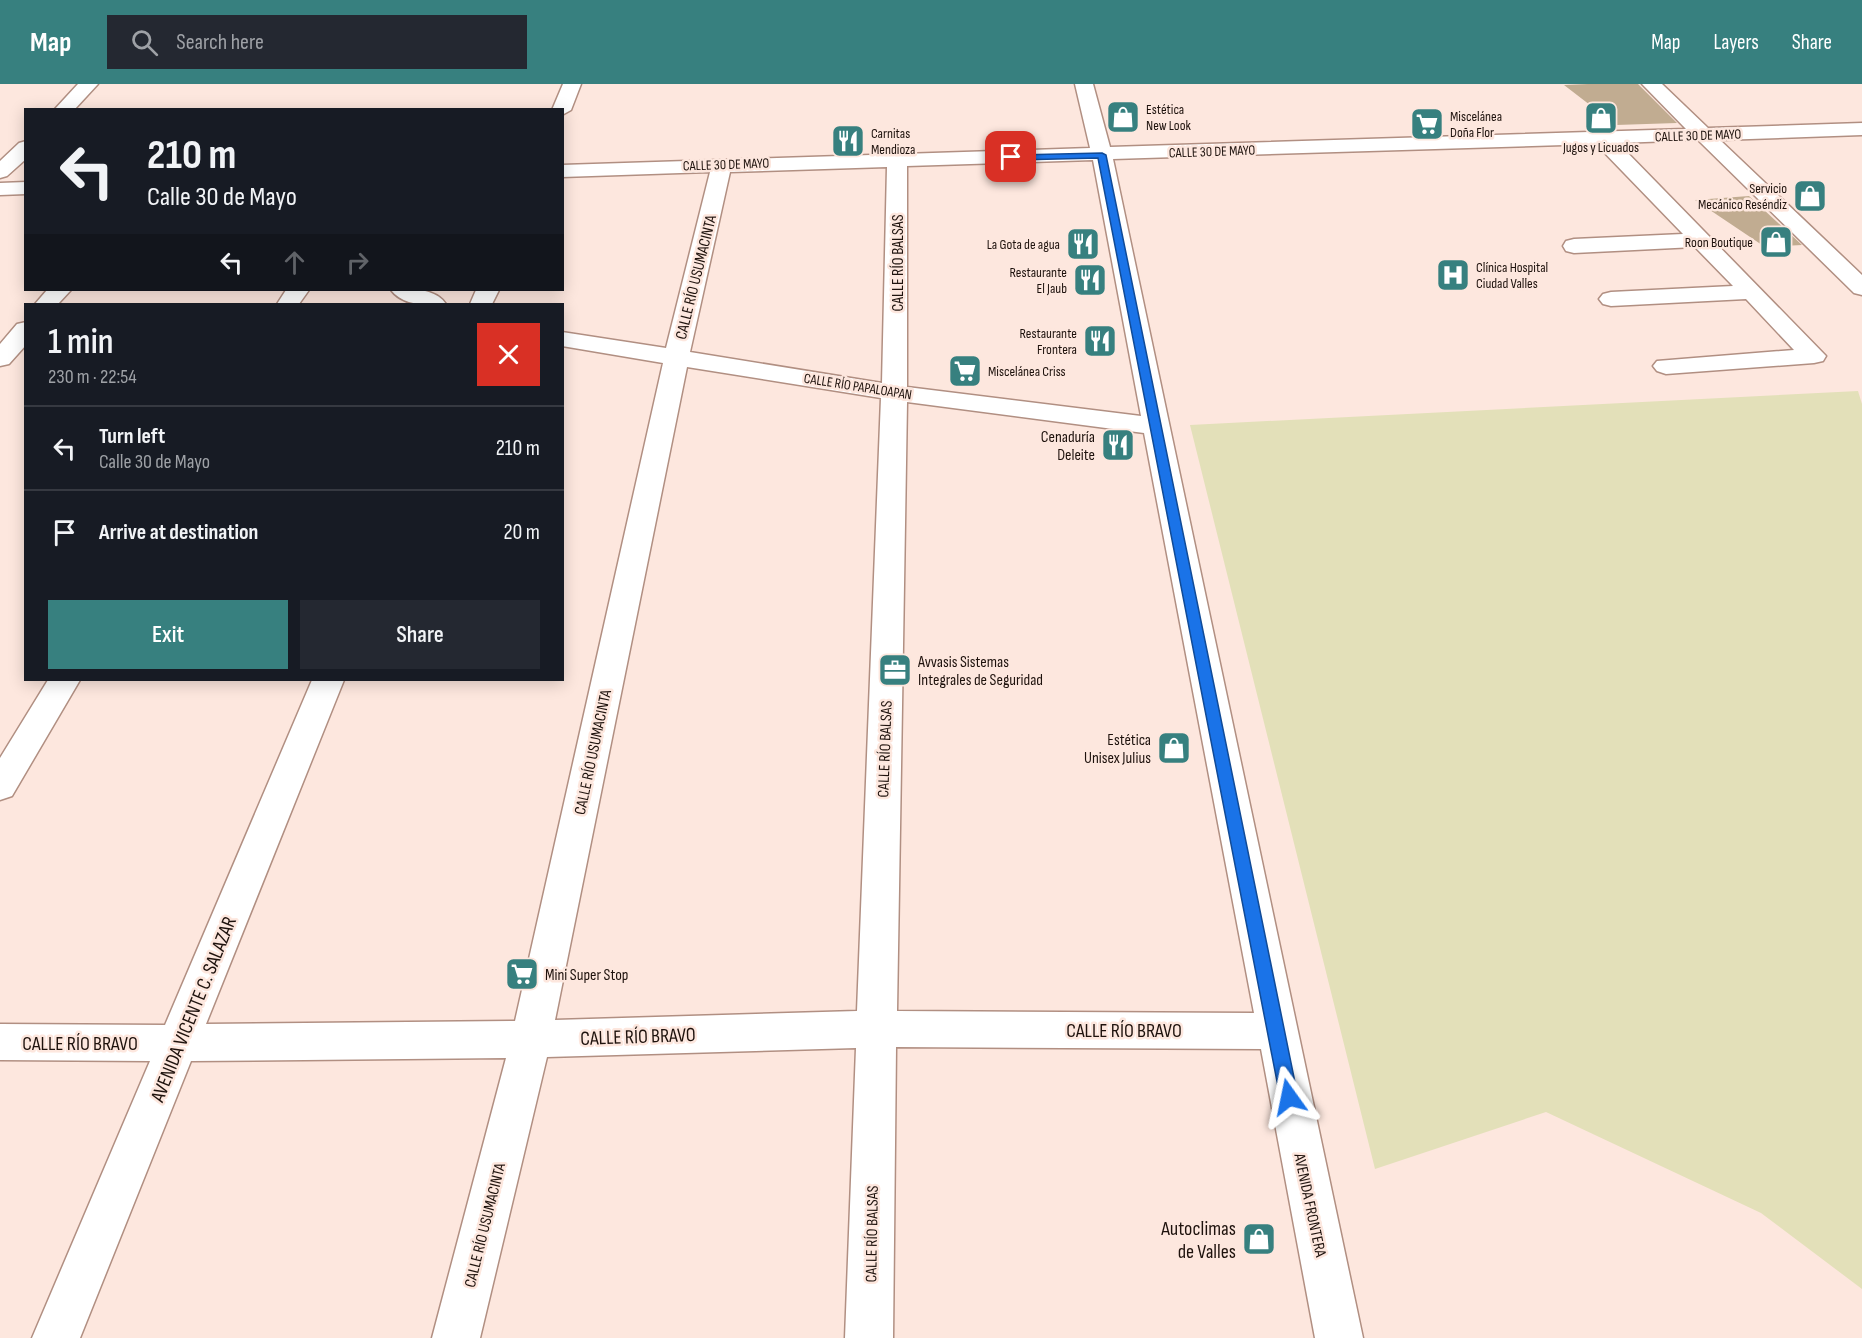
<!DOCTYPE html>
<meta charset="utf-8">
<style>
body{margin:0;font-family:"Sofia Sans Condensed",sans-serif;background:#242831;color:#f1f3f6;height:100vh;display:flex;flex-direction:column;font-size:22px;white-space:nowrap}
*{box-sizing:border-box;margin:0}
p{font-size:20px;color:#9ea1a6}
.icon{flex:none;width:33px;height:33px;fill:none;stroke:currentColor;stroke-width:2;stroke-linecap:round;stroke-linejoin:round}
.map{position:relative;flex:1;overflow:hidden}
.sheet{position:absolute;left:24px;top:219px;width:540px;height:378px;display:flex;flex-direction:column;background:#171b24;border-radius:0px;box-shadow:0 3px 15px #0003}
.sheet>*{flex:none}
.guide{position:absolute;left:24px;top:24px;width:540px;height:183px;border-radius:0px;box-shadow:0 3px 15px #0003;background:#171b24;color:#f1f3f6;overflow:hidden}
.pin{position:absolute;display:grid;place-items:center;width:51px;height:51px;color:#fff;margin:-26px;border-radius:12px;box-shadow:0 3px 9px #0006}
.me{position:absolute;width:66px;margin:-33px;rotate:348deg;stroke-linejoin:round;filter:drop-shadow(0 0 4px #0008)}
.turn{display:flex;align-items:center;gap:21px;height:126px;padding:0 24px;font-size:27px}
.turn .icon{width:78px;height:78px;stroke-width:2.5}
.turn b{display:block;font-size:42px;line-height:51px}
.lanes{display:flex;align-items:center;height:57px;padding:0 24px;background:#0003;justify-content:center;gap:30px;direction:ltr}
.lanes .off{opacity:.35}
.round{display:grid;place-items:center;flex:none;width:63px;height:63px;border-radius:0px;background:#242831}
.headline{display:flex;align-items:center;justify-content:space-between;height:102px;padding:0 24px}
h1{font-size:36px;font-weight:600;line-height:45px}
.action{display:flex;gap:12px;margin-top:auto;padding:12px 24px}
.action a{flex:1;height:69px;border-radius:0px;background:#37807f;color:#fff;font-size:24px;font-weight:600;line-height:69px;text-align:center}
.action a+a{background:#242831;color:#f1f3f6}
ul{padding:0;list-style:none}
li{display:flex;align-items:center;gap:18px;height:84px;padding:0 24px;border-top:2px solid #363941}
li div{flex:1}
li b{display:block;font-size:22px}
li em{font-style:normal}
header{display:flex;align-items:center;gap:36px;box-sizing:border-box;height:84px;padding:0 30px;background:#37807f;color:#fff}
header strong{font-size:28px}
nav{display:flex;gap:33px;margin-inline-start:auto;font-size:21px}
.search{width:420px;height:54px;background:#242831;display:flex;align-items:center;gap:15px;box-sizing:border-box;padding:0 21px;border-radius:0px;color:#9ea1a6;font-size:22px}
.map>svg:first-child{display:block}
.green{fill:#e3e0b9}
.building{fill:#c1ac91}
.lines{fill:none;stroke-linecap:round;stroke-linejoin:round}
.minor-casing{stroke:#b18f82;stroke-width:3}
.minor{fill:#fff;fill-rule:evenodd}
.route{fill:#1a73e8;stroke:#114b97;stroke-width:1.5}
.labels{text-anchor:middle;stroke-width:5;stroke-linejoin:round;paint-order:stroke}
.far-poi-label{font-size:14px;fill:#1e120d;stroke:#fde7de;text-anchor:start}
.far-street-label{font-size:14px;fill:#1e120d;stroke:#fde7de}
.street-label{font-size:16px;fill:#1e120d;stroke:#fde7de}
.poi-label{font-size:16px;fill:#1e120d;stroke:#fde7de;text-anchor:end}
.near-street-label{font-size:20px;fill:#1e120d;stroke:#fde7de}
.near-poi-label{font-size:20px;fill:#1e120d;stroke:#fde7de;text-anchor:end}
</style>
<header>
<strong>Map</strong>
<div class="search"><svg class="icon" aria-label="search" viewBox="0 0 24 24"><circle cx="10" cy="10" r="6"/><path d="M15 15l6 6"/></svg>Search here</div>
<nav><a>Map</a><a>Layers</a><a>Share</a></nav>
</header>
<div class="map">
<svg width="1862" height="1254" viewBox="0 0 1862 1254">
<rect width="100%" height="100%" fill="#fde7de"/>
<path class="green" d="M1858 307 1862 320V1205L1761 1129 1546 1028 1375 1085 1190 341Z"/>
<path class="building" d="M1588 0H1638L1677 39 1616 41 1564 1Z
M1749 112 1802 161 1765 163 1695 116Z"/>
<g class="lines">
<defs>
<path id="minor" d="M78 0H98L74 26H54Z
M563 0H581L571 26 562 31V26H552Z
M1075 0H1093L1110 63 1686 45 1642 0H1662L1708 44 1862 39V51L1720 56 1862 191V211L1854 209 1698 56 1618 59 1826 272 1823 277 1814 279 1666 290 1657 287 1653 282 1657 277 1794 266 1746 215 1611 222 1603 220 1599 215 1603 210 1611 208 1733 202 1695 163 1574 169 1566 167 1563 162 1566 157 1574 155 1683 150 1596 60 1113 75 1363 1254H1315L1261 965 896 963 893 1254H845L856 964 547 973 480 1254H432L506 974 191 977 80 1254H32L150 977 0 976V940L165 941 312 596H344L206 940 515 937 663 279 562 262V248L666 264 710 88 562 93V81L1090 64ZM1093 76 1141 332 907 303V82ZM887 83 882 299 690 268 730 88ZM687 283 881 314 857 927 555 936ZM907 318 1144 349 1254 929 897 927Z
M26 57V75L7 92 0 94V77L19 59Z
M26 98V110L0 111V99Z
M47 206H71L58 220H35Z
M286 206H309L299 220H277Z
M391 206C409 204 435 204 446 220 429 222 403 222 391 206Z
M476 206H499L492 220H470Z
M26 238V261L9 280 0 282V260L17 240Z
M48 596H80L12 712 0 716V674Z"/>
</defs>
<use href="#minor" class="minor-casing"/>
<use href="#minor" class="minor"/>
</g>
<path class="route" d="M1102 69 1106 71 1298 1013 1295 1018 1289 1021 1283 1018 1280 1013 1098 74 1011 76 1007 73 1011 71Z"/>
<defs>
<symbol id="shop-square" viewBox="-11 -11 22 22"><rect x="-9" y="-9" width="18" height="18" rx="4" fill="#37807f" stroke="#fde7de"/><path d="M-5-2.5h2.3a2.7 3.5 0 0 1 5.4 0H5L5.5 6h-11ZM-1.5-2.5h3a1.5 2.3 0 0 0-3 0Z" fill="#fff"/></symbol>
<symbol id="supermarket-square" viewBox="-11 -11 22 22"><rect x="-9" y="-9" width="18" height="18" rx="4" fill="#37807f" stroke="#fde7de"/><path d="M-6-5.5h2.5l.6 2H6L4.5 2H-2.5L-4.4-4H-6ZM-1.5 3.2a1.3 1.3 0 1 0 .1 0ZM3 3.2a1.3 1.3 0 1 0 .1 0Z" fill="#fff"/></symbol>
<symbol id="restaurant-square" viewBox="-11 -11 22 22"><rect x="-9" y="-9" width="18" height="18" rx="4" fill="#37807f" stroke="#fde7de"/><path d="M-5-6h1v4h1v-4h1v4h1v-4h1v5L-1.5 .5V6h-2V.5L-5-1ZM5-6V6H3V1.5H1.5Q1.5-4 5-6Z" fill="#fff"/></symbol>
<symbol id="hospital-square" viewBox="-11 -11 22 22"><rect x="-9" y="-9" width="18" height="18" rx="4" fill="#37807f" stroke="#fde7de"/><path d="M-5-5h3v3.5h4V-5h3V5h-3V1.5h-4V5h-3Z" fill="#fff"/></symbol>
<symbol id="office-square" viewBox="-11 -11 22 22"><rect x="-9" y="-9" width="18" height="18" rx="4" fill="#37807f" stroke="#fde7de"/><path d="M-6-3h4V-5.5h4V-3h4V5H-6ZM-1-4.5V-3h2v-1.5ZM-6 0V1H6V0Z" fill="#fff"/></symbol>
</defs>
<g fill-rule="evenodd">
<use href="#shop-square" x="1104" y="14" width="38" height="38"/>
<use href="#shop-square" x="1582" y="15" width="38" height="38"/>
<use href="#supermarket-square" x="1408" y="21" width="38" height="38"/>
<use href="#restaurant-square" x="829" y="38" width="38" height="38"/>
<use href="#shop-square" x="1791" y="93" width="38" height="38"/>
<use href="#shop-square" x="1757" y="139" width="38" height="38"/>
<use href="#restaurant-square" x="1064" y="141" width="38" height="38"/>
<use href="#hospital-square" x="1434" y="172" width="38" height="38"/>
<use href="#restaurant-square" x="1071" y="177" width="38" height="38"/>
<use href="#restaurant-square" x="1081" y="238" width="38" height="38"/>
<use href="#supermarket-square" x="946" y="268" width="38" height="38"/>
<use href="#restaurant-square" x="1099" y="342" width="38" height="38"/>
<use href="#office-square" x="876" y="567" width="38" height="38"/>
<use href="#shop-square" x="1155" y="645" width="38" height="38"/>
<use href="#supermarket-square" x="503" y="871" width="38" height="38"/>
<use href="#shop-square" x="1240" y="1136" width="38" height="38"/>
</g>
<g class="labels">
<g class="far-poi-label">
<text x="1146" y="30">Estética<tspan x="1146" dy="16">New Look</tspan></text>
<text x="1450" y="37">Miscelánea<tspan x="1450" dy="16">Doña Flor</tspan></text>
<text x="871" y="54">Carnitas<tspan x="871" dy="16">Mendioza</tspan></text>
<text x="1601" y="68" text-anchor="middle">Jugos y Licuados</text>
<text x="1787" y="109" text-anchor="end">Servicio<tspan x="1787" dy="16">Mecánico Reséndiz</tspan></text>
<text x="1753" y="163" text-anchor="end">Roon Boutique</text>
<text x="1060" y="165" text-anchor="end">La Gota de agua</text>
<text x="1476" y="188">Clínica Hospital<tspan x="1476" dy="16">Ciudad Valles</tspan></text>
<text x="1067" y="193" text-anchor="end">Restaurante<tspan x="1067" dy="16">El Jaub</tspan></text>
<text x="1077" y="254" text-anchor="end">Restaurante<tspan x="1077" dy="16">Frontera</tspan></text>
<text x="988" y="292">Miscelánea Criss</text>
</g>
<g class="far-street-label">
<text transform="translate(1698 51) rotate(-2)" y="5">CALLE 30 DE MAYO</text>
<text transform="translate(1212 67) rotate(-2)" y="5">CALLE 30 DE MAYO</text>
<text transform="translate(726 80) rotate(-2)" y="5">CALLE 30 DE MAYO</text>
<text transform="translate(858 302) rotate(9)" y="5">CALLE RÍO PAPALOAPAN</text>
</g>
<g class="street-label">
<text transform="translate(897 179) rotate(-90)" y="6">CALLE RÍO BALSAS</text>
<text transform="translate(695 193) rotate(-76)" y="6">CALLE RÍO USUMACINTA</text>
<text transform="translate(884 665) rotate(-88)" y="6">CALLE RÍO BALSAS</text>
<text transform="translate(592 668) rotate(-78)" y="6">CALLE RÍO USUMACINTA</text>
<text transform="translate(1311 1121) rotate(78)" y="6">AVENIDA FRONTERA</text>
<text transform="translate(484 1141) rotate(-76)" y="6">CALLE RÍO USUMACINTA</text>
<text transform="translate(871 1150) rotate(-89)" y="6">CALLE RÍO BALSAS</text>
</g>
<g class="poi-label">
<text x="1095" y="358">Cenaduría<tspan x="1095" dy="18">Deleite</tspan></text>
<text x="918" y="583" text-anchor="start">Avvasis Sistemas<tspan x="918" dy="18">Integrales de Seguridad</tspan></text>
<text x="1151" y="661">Estética<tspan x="1151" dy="18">Unisex Julius</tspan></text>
<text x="545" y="896" text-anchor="start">Mini Super Stop</text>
</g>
<g class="near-street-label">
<text transform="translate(193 925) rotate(-68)" y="7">AVENIDA VICENTE C. SALAZAR</text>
<text x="1124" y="953">CALLE RÍO BRAVO</text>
<text transform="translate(638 952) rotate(-2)" y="7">CALLE RÍO BRAVO</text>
<text x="80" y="966">CALLE RÍO BRAVO</text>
</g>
<g class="near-poi-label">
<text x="1236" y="1151">Autoclimas<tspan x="1236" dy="23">de Valles</tspan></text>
</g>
</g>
</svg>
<div class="pin" style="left:1011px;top:73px;background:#d93025"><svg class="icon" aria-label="arrive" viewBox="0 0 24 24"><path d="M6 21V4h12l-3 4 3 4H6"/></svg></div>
<svg class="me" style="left:1289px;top:1013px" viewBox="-20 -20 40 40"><path d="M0-17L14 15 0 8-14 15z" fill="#1a73e8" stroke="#fff" stroke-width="4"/></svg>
<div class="guide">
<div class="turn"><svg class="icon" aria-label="left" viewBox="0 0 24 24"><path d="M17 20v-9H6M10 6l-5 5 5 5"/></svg><div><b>210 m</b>Calle 30 de Mayo</div></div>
<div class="lanes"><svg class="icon" aria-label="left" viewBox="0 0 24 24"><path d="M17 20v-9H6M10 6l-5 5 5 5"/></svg><svg class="icon off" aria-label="ahead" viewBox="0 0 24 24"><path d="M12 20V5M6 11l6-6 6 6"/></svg><svg class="icon off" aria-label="right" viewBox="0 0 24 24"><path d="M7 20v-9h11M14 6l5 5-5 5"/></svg></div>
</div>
<section class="sheet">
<div class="headline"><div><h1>1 min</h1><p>230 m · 22:54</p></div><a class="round" style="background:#d93025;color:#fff"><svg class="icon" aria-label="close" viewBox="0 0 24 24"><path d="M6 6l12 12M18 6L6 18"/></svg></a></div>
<ul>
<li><svg class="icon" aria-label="left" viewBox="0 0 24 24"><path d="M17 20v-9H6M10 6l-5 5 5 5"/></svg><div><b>Turn left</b><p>Calle 30 de Mayo</p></div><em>210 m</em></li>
<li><svg class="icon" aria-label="arrive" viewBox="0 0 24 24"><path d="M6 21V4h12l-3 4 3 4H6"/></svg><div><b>Arrive at destination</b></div><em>20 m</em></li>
</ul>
<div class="action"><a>Exit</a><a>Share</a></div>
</section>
</div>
